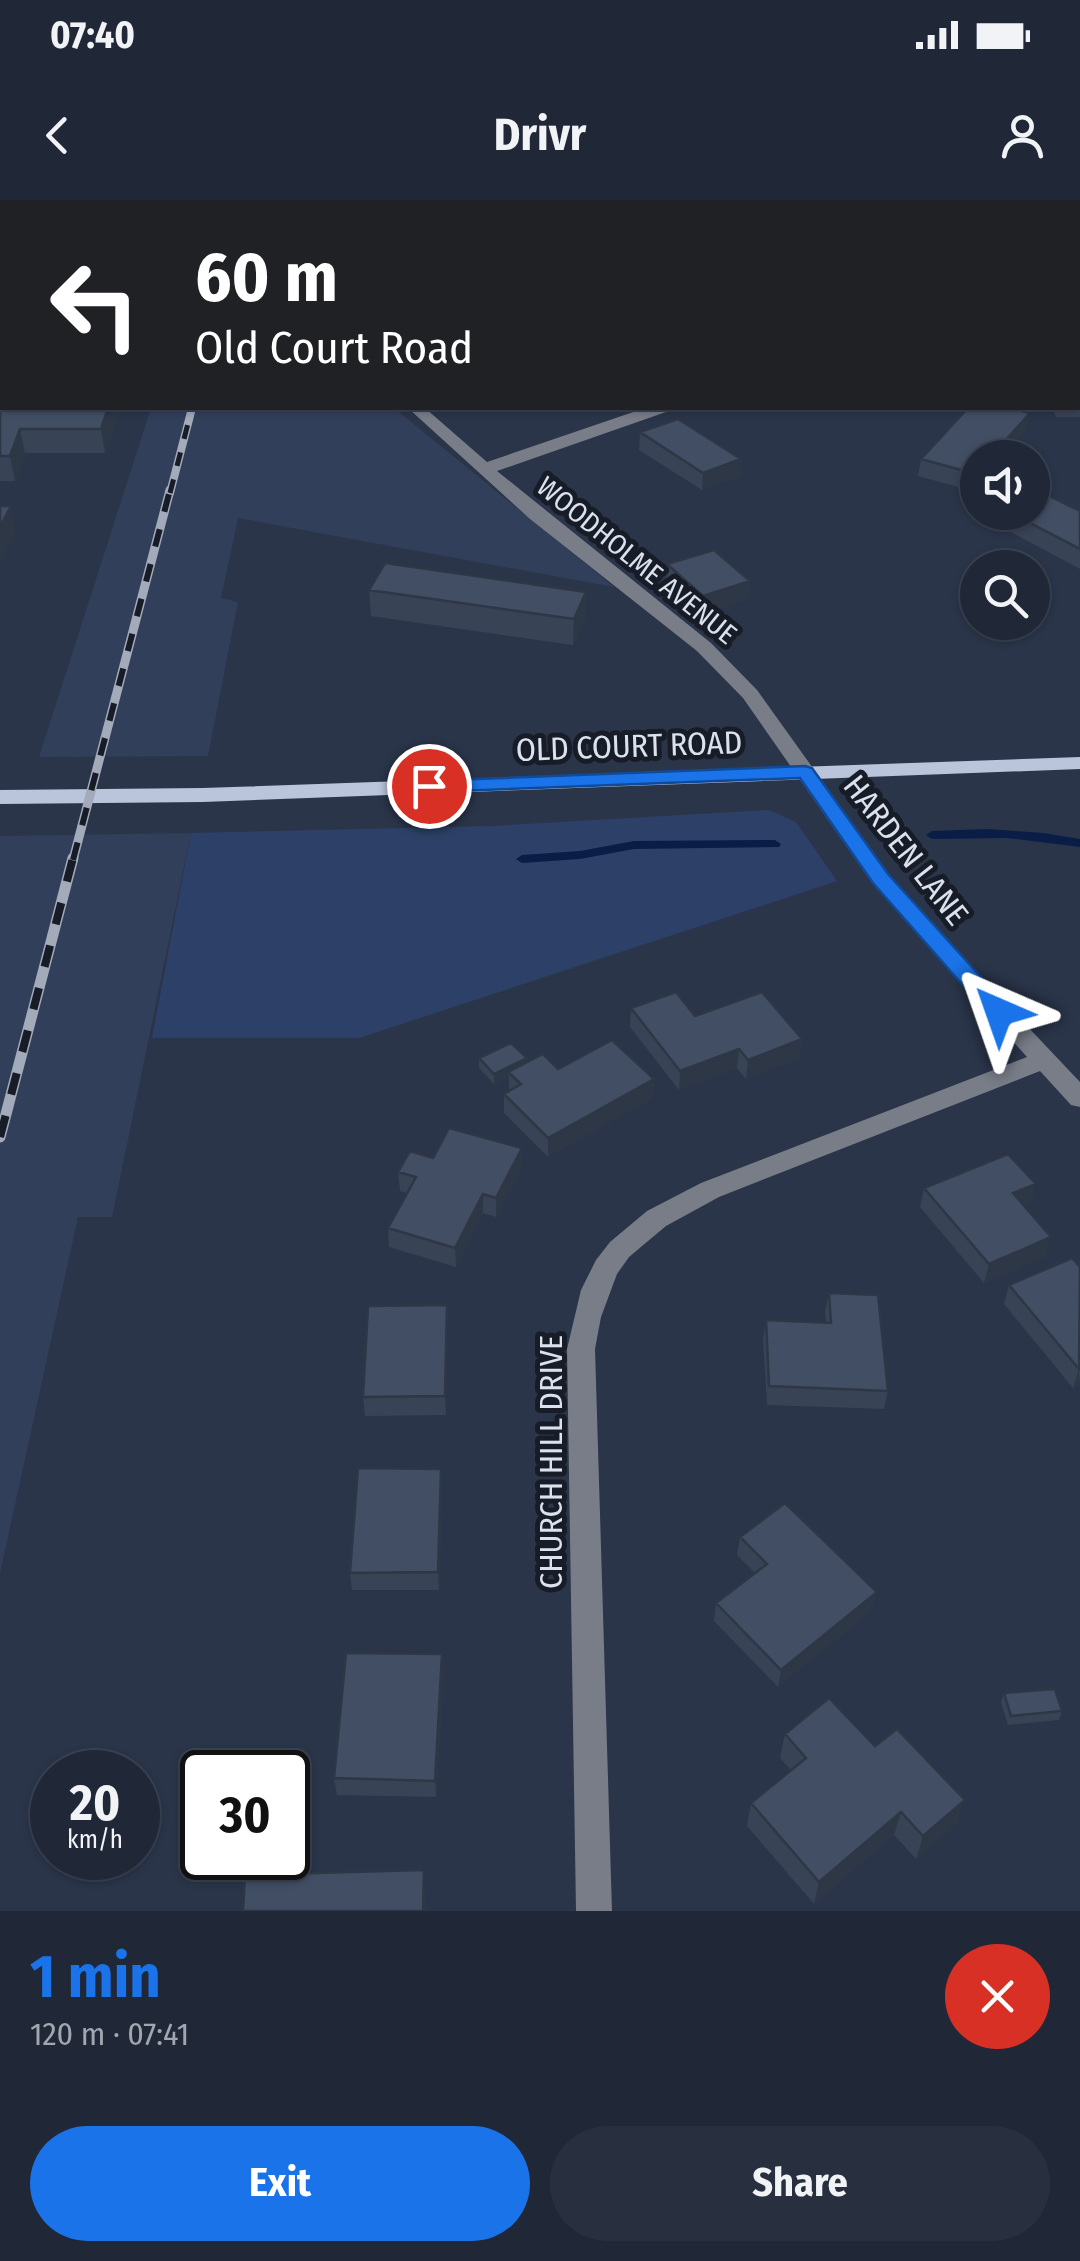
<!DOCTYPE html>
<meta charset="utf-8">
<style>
body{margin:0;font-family:"Fira Sans Condensed",sans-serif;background:#283040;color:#f1f3f6;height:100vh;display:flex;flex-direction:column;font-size:38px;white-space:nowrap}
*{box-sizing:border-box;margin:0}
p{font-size:32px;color:#a2a6ae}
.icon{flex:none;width:55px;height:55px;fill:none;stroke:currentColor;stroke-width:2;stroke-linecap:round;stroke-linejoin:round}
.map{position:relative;height:1711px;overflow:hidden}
.panel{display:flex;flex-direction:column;background:#202838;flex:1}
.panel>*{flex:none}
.hud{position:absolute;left:0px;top:0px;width:1080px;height:210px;box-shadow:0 2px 8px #0004,0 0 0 2px #3d4453;background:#202124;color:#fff;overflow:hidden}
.tools{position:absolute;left:960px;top:240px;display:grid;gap:20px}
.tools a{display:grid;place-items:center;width:90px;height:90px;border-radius:50%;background:#202838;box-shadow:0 2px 8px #0004,0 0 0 2px #3d4453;font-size:50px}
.speed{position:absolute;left:30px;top:1550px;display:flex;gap:20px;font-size:50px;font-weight:700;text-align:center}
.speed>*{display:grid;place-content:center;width:130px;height:130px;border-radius:50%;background:#202838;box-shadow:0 2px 8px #0004,0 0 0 2px #3d4453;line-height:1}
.speed small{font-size:25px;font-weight:400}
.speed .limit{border:5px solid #111;border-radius:15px;background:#fff;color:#111}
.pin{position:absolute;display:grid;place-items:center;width:85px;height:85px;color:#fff;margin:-42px;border:5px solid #fff;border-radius:50%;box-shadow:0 2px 10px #0007}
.me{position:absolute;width:110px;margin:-55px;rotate:317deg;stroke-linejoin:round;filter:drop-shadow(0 0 8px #0008)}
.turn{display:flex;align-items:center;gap:35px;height:210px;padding:0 30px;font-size:45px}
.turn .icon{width:130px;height:130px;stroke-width:2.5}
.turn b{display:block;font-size:70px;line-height:85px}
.round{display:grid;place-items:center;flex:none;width:105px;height:105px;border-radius:52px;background:#283040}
.overview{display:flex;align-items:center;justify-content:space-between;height:170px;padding:0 30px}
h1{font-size:60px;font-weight:700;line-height:75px;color:#1a73e8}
.button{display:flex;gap:20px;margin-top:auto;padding:20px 30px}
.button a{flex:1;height:115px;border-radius:60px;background:#1a73e8;color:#fff;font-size:40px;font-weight:700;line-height:115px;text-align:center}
.button a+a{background:#283040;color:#f1f3f6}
.status{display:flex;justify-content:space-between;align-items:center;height:70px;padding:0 50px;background:#202838;direction:ltr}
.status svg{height:28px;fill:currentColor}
header{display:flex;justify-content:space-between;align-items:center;height:130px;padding:0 30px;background:#202838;font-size:45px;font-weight:700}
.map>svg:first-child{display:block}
.built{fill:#323f5a}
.green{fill:#2d4168}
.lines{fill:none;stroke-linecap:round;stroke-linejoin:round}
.stream{fill:#0a1d46;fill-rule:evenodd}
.minor{fill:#787d88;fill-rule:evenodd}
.major{fill:#bac5dc;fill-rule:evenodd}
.rail-far2-casing{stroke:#a3abbb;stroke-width:8}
.rail-far1-casing{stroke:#a3abbb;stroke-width:9}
.rail-casing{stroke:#a3abbb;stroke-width:11}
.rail-far2{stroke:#171c26;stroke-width:5;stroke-dasharray:14;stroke-linecap:butt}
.rail-far1{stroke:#171c26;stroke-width:6;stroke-dasharray:18;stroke-linecap:butt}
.rail{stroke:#171c26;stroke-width:8;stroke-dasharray:22;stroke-linecap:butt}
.wall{fill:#394356}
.shaded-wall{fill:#2e3746}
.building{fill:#424e64;stroke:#2e3746;stroke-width:2.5}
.route{fill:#1a73e8;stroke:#114b97;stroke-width:2.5}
.labels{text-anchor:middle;stroke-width:10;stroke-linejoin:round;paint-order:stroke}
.far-street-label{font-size:28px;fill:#dae1ef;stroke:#171c26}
.street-label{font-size:32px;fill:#dae1ef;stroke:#171c26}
</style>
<div class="status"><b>07:40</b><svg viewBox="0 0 49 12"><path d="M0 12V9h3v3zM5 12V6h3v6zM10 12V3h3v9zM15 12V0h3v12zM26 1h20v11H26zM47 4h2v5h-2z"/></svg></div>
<header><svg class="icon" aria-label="back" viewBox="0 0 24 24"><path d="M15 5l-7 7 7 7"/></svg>Drivr<svg class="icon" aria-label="person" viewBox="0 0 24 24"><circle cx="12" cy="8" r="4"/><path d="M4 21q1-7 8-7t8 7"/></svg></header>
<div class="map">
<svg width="1080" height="1711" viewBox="0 0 1080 1711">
<rect width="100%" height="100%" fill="#2a354a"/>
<path class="built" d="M151 208H394L614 387 238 318 221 398 238 402 208 556 39 557Z
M191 633 112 1017H78L0 1373V636Z"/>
<path class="green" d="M769 610 796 622 837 681 359 838H152L191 633 492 626Z"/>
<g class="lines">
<path class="stream" d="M988 629 1043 633 1080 639V647L1007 638 932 639 926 635 932 631Z
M775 640 781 644 779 647 634 649 580 659 522 663 516 659 522 655 580 651 634 641Z"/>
<path class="minor" d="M318 0H332V2H318Z
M543 0H558L559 2H545Z
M863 0H879L880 2H865Z
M408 208H425L487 262 645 208H668L666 212 497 271 711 443 757 490 888 673 939 733 1080 882V907L1071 905 1040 871 719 997 666 1026 629 1057 617 1074 601 1117 595 1149 612 1711H576L567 1149 581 1090 596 1060 610 1042 647 1011 701 983 1027 857 872 683 743 498 697 451 530 319Z"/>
<path class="major" d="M1080 557V569L203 602 0 604V590L203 588Z"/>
<defs>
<path id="rail-far2" d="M170 293 192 208"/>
<path id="rail-far1" d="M73 660 170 290"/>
<path id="rail" d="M0 937 73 658"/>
</defs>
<use href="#rail-far2" class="rail-far2-casing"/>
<use href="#rail-far1" class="rail-far1-casing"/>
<use href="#rail" class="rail-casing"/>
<use href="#rail-far2" class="rail-far2"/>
<use href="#rail-far1" class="rail-far1"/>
<use href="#rail" class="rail"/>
</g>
<path class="wall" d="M1078 153H1080V217H1056L1052 208H1078Z
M0 162 120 208 105 253H25L15 281H0Z
M1026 230 978 258V286L973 291 918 276 921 259Z
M640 232 741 259 739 276 702 290 639 250Z
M1080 311V369L1005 329 1008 312Z
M667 364 750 381 749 399 702 414 666 381Z
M369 390 586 417 573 445 371 416Z
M631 808 695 816 802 839 799 858 746 879 737 868 679 890 630 827Z
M479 858 527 863 558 869 654 879 652 898 548 957 504 913V894L509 891V877L494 884 479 868Z
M433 958 522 967 496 1017 483 1013 456 1067 389 1047 388 1028 407 993 400 991 398 972Z
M924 988 1031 1003 1024 1006 1046 1056 984 1083 920 1007Z
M1080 1067V1185L1073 1188 1004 1104 1009 1085Z
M829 1093 888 1191 884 1209 767 1205 763 1139 766 1120 826 1122 825 1112Z
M447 1105 446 1215 365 1216 363 1197Z
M442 1287 439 1390H352L350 1373Z
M740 1337 873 1409 778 1487 714 1421 716 1403 755 1373 737 1355Z
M442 1454 444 1471 436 1597 337 1595 334 1578Z
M1004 1493 1062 1511 1059 1520 1008 1525 1001 1502Z
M785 1534 875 1546 957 1623 916 1659 894 1635 814 1704 747 1626 751 1603 791 1570 780 1558Z"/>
<path class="shaded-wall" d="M108 208H120L105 253 101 229Z
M1030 213 1026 230 1002 258H990Z
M20 229 25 253 15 281 10 256Z
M741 259 739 276 702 290 703 273Z
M978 272V286L973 291 976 274Z
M11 306 16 331 0 363V327Z
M750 381 749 399 702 414 703 396Z
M586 392V417L573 445 574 419Z
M802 839 799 858 746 879 748 860Z
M739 849 737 868 679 890 680 871Z
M527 858V868L508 872 509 877 494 884V874Z
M654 879 652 898 548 957V938Z
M522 948V967L496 1017V998Z
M1036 984 1031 1003 1008 1012 1013 993Z
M483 994V1013L456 1067 455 1048Z
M1051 1037 1046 1056 984 1083 989 1064Z
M447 1105 448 1124 446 1215 445 1196Z
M1079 1169 1080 1185 1073 1188Z
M441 1269 442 1287 439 1390 438 1372Z
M877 1392 873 1409 778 1487 781 1470Z
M442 1454 444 1471 436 1597 435 1581Z
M965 1600 957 1623 916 1659 923 1636Z
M901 1612 894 1635 814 1704 819 1682Z
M424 1670 426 1693V1711H423Z"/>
<path class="building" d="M149 0H183V2H123H149Z
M439 0H502L491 2H443Z
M638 0H689L691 2H640Z
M752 0H804L807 2H755Z
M1078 153H1080V200H1078Z
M0 162H2V208H108L101 229H20L10 256H0Z
M968 208H1009L1030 213 990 258H978V272L976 274 921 259Z
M678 219 741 259 703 273 640 232Z
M1045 294 1080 311V349L1009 312H1032V300Z
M0 306H11L0 327Z
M714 350 750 381 703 396 667 364Z
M385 363 586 392 574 419 369 390Z
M676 792 695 816 762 792 802 839 748 860 739 849 680 871 631 808Z
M612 840 654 879 548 938 504 894 521 884 508 872 543 854 558 869Z
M511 843 527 858 494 874 479 858Z
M449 928 522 948 496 998 483 994 455 1048 388 1028 416 977 398 972 410 951 433 958Z
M1008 954 1036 984 1013 993 1051 1037 989 1064 924 988Z
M1072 1058 1080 1067 1079 1169 1009 1085Z
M829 1093 878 1095 888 1191 769 1186 766 1120 831 1123Z
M447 1105 445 1196 363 1197 368 1106Z
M358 1268 441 1269 438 1372 350 1373Z
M785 1303 877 1392 781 1470 716 1403 767 1364 740 1337Z
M346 1453 442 1454 435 1581 334 1578Z
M1055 1489 1062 1511 1011 1516 1004 1493Z
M829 1498 875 1546 897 1529 965 1600 923 1636 901 1612 819 1682 751 1603 806 1558 785 1534Z
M424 1670 423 1711H243L245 1675Z"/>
<path class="route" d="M805 566 812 568 888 674 1007 806 1010 812 1007 817H991L873 683 800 578 429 592 419 586 429 581Z"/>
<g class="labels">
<g class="far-street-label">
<text transform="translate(637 360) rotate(39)" y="10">WOODHOLME AVENUE</text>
</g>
<g class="street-label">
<text transform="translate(629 546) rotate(-2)" y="11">OLD COURT ROAD</text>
<text transform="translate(906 650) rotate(52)" y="11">HARDEN LANE</text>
<text transform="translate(551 1262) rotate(-90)" y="11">CHURCH HILL DRIVE</text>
</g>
</g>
</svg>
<div class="tools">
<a><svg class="icon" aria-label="sound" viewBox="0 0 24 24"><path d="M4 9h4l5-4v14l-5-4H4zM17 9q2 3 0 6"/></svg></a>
<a><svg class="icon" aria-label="search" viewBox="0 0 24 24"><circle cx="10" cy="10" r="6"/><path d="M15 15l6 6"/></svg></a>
</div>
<div class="speed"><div>20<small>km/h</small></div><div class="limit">30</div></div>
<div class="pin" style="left:429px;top:586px;background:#d93025"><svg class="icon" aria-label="arrive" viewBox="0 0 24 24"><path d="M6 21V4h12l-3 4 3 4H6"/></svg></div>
<svg class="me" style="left:999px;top:812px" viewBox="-20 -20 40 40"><path d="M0-17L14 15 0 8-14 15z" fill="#1a73e8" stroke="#fff" stroke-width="4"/></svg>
<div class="hud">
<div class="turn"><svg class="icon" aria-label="left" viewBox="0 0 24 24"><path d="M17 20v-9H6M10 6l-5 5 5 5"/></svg><div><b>60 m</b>Old Court Road</div></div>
</div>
</div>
<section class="panel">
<div class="overview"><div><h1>1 min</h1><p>120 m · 07:41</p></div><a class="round" style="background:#d93025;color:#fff"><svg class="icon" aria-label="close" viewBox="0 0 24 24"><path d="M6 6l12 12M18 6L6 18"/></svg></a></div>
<div class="button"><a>Exit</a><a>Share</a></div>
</section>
